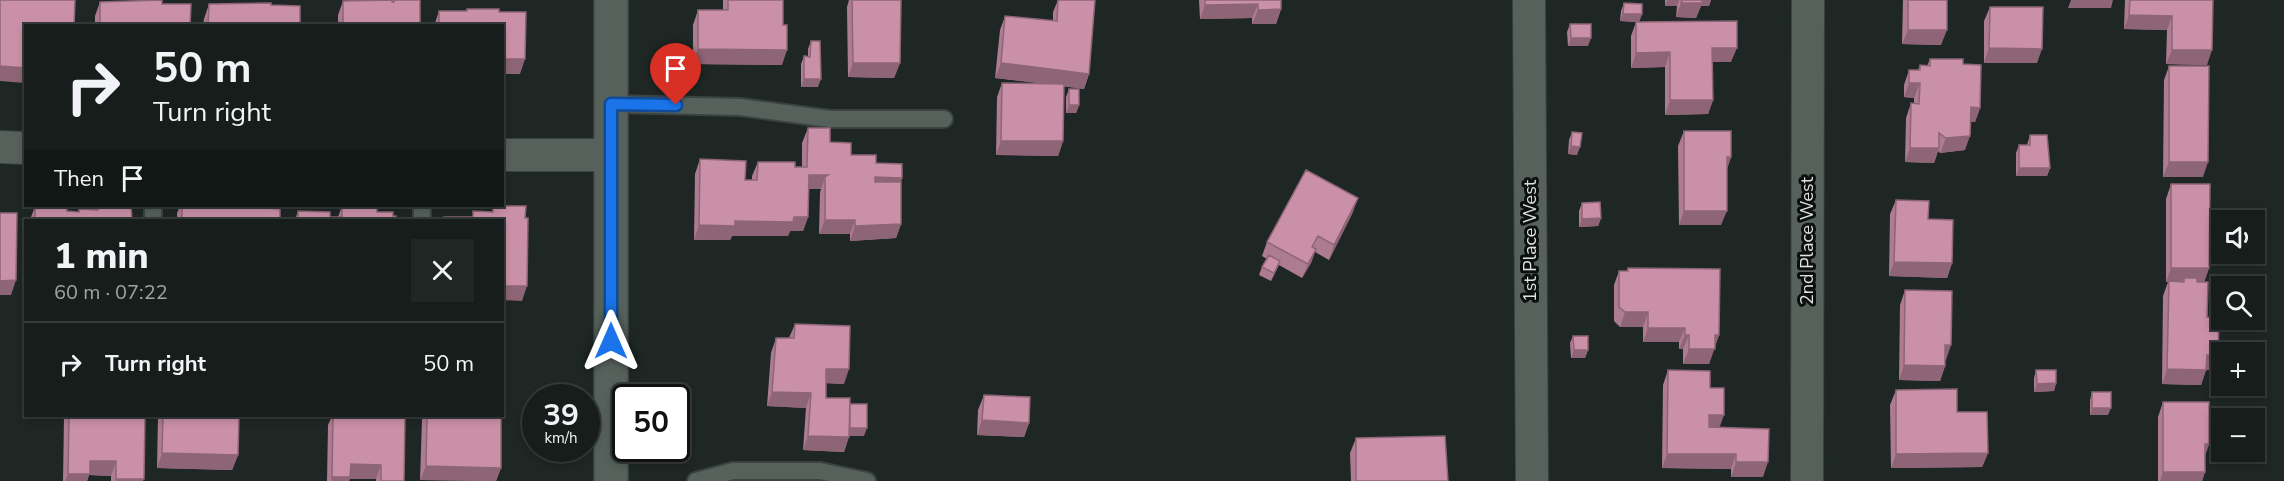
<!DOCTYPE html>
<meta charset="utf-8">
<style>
body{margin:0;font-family:"Nunito Sans",sans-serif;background:#1f2624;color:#f1f3f6;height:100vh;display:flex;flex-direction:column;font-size:22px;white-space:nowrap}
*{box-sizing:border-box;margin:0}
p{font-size:20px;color:#9ea2a3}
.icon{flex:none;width:33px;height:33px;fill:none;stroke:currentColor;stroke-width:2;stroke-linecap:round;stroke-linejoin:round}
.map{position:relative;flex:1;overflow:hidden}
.drawer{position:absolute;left:24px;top:219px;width:480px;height:198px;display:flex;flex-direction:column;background:#161d1b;border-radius:0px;box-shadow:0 3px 9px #0003,0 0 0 2px #353b3a}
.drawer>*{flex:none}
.guide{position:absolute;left:24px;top:24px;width:480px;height:183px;border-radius:0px;box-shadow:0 3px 9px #0003,0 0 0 2px #353b3a;background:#161d1b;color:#f1f3f6;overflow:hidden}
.tools{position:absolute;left:2211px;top:210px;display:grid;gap:12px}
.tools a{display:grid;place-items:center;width:54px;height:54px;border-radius:0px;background:#161d1b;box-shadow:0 3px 9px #0003,0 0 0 2px #353b3a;font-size:30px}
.speed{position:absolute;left:522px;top:384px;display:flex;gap:12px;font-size:30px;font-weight:700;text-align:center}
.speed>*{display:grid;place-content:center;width:78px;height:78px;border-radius:50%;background:#161d1b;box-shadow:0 3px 9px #0003,0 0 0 2px #353b3a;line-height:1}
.speed small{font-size:15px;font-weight:400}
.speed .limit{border:3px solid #111;border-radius:9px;background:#fff;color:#111}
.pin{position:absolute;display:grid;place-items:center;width:51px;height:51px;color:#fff;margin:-62px -26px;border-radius:50% 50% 50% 0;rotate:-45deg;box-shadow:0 0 6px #0007}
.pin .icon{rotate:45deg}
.me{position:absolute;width:66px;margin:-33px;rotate:0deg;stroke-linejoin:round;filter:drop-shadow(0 0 4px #0008)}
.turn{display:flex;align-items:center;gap:21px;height:126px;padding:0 30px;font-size:27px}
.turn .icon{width:78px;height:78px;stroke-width:2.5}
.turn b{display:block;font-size:42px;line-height:51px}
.then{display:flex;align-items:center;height:57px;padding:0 30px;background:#0003;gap:12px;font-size:22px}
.round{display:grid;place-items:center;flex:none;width:63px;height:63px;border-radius:0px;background:#1f2624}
.headline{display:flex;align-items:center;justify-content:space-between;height:102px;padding:0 30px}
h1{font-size:36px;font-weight:800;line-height:45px}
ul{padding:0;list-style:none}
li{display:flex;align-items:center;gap:18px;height:84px;padding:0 30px;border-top:2px solid #353b3a}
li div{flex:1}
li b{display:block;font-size:22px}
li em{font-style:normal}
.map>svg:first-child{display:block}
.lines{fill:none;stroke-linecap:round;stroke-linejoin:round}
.service-casing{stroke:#3b4240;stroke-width:20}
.minor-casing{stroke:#3b4240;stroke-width:34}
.secondary-casing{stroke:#3b4240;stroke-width:36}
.service{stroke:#56615c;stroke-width:16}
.minor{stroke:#56615c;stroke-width:32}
.secondary{stroke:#56615c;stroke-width:33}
.wall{fill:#ae7c90}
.shaded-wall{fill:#8d6576}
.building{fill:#ca90a8;stroke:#8d6576;stroke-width:1.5}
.route-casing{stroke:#114b97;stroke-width:15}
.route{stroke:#1a73e8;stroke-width:10}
.labels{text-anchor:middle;stroke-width:6;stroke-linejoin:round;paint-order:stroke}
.street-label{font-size:18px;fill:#dce2e0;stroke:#0b0f0e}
</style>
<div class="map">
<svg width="2284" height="481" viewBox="0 0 2284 481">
<rect width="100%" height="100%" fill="#1e2724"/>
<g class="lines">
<defs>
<path id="service" d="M611 104 740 107 830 119H944
M153 220V206
M422 220V206
M696 481 733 471H820L867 481"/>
<path id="minor" d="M1529 0 1532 481
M0 147 26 148
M502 155H611
M1807 481 1808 0"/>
<path id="secondary" d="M611 0V481"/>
</defs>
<use href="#service" class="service-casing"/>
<use href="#minor" class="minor-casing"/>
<use href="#secondary" class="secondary-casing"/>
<use href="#service" class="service"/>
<use href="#minor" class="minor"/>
<use href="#secondary" class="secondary"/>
</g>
<path class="wall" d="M362 0H420V26H338V15L343 1Z
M723 0H783L782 65 693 64V25L698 10H723Z
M849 0H901L900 63 894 78 848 77 847 7Z
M1058 0H1095L1089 74 1084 89 1064 86 1063 141 1058 156 996 155 997 97 1002 83H1041L995 78 1000 30 1005 16 1053 21V12Z
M1199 0H1281V9L1276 24H1252V18L1200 19Z
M1665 0H1711L1709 6H1701L1696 18 1676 17 1677 6H1665Z
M1903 0H1947L1941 45 1902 44Z
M2125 0H2213L2207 65 2166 64 2167 30 2124 29Z
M100 2 162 4 190 26H95V16Z
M1624 3 1642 14 1639 22 1731 62H1713V100L1708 114 1665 115V67L1631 68V36L1636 22 1620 21 1621 11Z
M209 4 271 5 300 26H203L204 19Z
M1990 7 2037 63H1984V21Z
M467 9 499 12 520 74H502V26H434L439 11H466Z
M1570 24 1588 46H1568L1567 32Z
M811 41 818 87H801V64L804 56 808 57V49Z
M1930 59 1963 64 1980 108 1975 122H1970L1965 150 1940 153 1938 151 1934 163 1905 162 1906 118 1911 103 1914 104V98L1904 97V85L1909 70H1918L1920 65 1927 66Z
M2169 66 2203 177H2163L2164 80Z
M1069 89 1079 105 1076 113H1066V97Z
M808 128 851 155 876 163 902 178 901 182V224L896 238 850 241V234H819L820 192 821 189H808V217L803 231H790L788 236H732L730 240H694L695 174 700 159 745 180H752V176L758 162 795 167H802V143Z
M1684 131 1731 157 1727 169 1721 225H1679L1678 146Z
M1572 132 1577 155 1568 154 1569 140Z
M2030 135 2050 168 2047 176H2016V153L2019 145H2027Z
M2171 184 2209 268 2204 282 2213 370H2206L2201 385 2162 384 2163 296 2168 282H2166V199Z
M1896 200 1928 219 1952 263 1947 278 1889 276 1890 214Z
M1582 203 1601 218 1598 226 1579 227V211Z
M35 206 67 211 78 212 79 209 93 210 95 206H131L132 220H30Z
M180 206H233L280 220H177V213Z
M342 206 393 216 396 220H295L298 211 330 217H338Z
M1353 212 1329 260 1315 252 1311 263 1302 278 1279 265 1271 281 1259 275 1262 267 1267 259 1262 256 1267 242Z
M1628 268 1719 335 1709 364H1683V349H1679V342H1643V327H1620L1614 321V285L1619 271H1627Z
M1905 290 1946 360H1945V366L1940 381 1899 380 1900 305Z
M795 324 844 384 826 383V398L850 404 864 436H849L844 452 803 450 806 408 767 406 771 353 776 338H789Z
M1573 336 1588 350 1585 358H1571L1570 343Z
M1668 370 1710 388 1719 428 1763 477H1731V469L1662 468 1663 385Z
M2036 370 2056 383 2054 391 2034 392V378Z
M1896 390 1957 412 1988 453 1982 467 1891 468 1890 405Z
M2092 392 2108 415H2090V400Z
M984 395 1029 423 1024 437 977 435 978 410Z
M2163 402 2209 444 2205 456V472L2202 481H2158V417Z
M65 416H145L143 481H111V476L89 475 87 481H63L64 418Z
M158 416H239L238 455 232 470 157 468Z
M332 416H405L404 481H376V479H350L349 481H327L328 425Z
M423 416H501V468L496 481 420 480 422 420Z
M1356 438 1448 481H1351L1350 453Z"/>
<path class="shaded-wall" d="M1667 0H1679L1677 6H1665Z
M1699 0H1711L1709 6H1701L1696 18 1676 17 1681 3Z
M2071 0H2113L2111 8H2068Z
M1258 4 1252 18 1200 19 1205 5Z
M1281 9 1276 24H1252L1258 10Z
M1623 14H1642L1639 22 1620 21Z
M2129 15 2172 16 2167 30 2124 29Z
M1908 30H1947L1941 45 1902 44Z
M1571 38H1591L1588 46H1568Z
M1712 48H1737L1731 62H1707Z
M1989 48 2042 49 2037 63H1984Z
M698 49 787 50 782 65 693 64Z
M2172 50H2212L2207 65 2166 64Z
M1670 52 1665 67 1631 68 1636 53Z
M502 59H525L520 74H502Z
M853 63H900L894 78 848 77Z
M1001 63 1089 74 1084 89 995 78Z
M0 66 26 68 25 83 0 81Z
M804 79H821L818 87H801Z
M1909 83H1920L1914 98 1904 97Z
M1670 100H1713L1708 114 1665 115Z
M1069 105H1079L1076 113H1066Z
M1971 107 1980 108 1975 122H1965Z
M1970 136 1965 150 1940 153 1946 138Z
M1001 141H1063L1058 156 996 155Z
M1571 146 1580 147 1577 155 1568 154Z
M1910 148H1939L1934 163 1905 162Z
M1727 157H1731L1726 171Z
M2169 162H2208L2203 177H2163Z
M2019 168H2050L2047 176H2016Z
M809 175H828L825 177 821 189H803Z
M875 177 902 178 897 192H870Z
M1358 198 1353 212 1329 260 1334 245Z
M1684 211H1727L1721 225H1679Z
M794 217H808L803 231H790L788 236H732L730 240H694L699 225Z
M1601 218 1598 226 1579 227 1582 219Z
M825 220H855L850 234H819Z
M901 224 896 238 850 241 855 226Z
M1316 249 1311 263 1302 278 1308 264Z
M1280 261 1277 269 1271 281 1274 273Z
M1894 262 1952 263 1947 278 1889 276Z
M2171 268H2209L2204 283 2184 282V278L2182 282H2166Z
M16 280 11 295H0V281Z
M502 286H527L522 301 502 300Z
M1625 312H1648L1643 327H1620Z
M1648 328H1685L1679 342H1643Z
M1685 335H1689L1683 349H1679Z
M1715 335H1719L1709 364H1683L1689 349Z
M1945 345H1951L1946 360H1940Z
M1574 350H1588L1585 358H1571Z
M2207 355H2218L2213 370H2201Z
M1904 365 1945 366 1940 381 1899 380Z
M826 369H849L844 384 821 383Z
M2167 369 2206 370 2201 385 2162 384Z
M2056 383 2054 391 2034 392 2037 384Z
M772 392 811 393 806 408 767 406Z
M2092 408H2111L2108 415H2090Z
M1709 415H1724L1719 429H1704Z
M982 420 1029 423 1024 437 977 435Z
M849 428H867L864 436H847Z
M808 436 849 437 844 452 803 450Z
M2205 444H2209L2204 458Z
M162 453 238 455 232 470 157 468Z
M1988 453 1982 467 1891 468 1896 454Z
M1667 454H1736L1731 469 1662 468Z
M90 461H116L111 476 89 475 87 481H65L68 474Z
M1736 462H1768L1763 477H1731Z
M351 464 381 465 376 479H350L349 481H331L332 477Z
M426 466 501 468 496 481 420 480Z
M2163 472H2205L2202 481H2160Z
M116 479H144L143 481H115Z"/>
<path class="building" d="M0 0H75L74 26H26V68L0 66Z
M162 0V4H191L190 26H100V2Z
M392 0V2H394V0H420V26H343V1Z
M728 0H783V25H787V50L698 49V10H728Z
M852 0H901L900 63H853Z
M1058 0H1095L1089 74 1001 63 1005 16 1057 21Z
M1205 0H1281V9L1258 10V4L1205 5Z
M1682 0H1702V3H1681Z
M1908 0H1947V30H1908Z
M2130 0H2213L2212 50H2172V16L2129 15Z
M271 3V5L300 6V26H208L209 4Z
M1624 3 1642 4V14H1623Z
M1990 7H2043L2042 49 1989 48Z
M467 9H499V12H526L525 59H502V26H439V11H467Z
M1737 21V48H1712L1713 100H1670V52L1636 53V22Z
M1570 24H1591V38H1571Z
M811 41H820L821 79H804V56L810 57Z
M1930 59H1963V64L1981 65 1980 108 1971 107 1970 136 1946 138 1939 133V148H1910L1911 103 1919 104 1920 83H1909V70H1920V65L1930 66Z
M2169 66H2209L2208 162H2169Z
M1002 83 1064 84 1063 141H1001Z
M1069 89H1079V105H1069Z
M808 128H830V142L851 143V155H876V163L902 164V178L875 177V182H901V224L855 226V220H825V177L828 175H809L808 217H794L793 222 735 221V226L699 225 700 159 746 161 745 180H757L758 162H795V167H807Z
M1684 131H1731V157H1727V211H1684Z
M1572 132 1582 133 1580 147 1571 146Z
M2030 135H2047L2050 168H2019V145H2030Z
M1306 170 1358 198 1334 245 1318 236 1312 247 1316 249 1308 264 1267 242Z
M2171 184H2210L2209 268H2171Z
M1896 200 1929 201 1928 219 1953 220 1952 263 1894 262Z
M1600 202 1601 218 1582 219V203Z
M35 206H67V211L79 212V209L98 210V206H131L132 220H35Z
M182 206H233L280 209V220H182Z
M342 206H377V212H393V216H396V220H298V211L330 212V217H342Z
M493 206H526L525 218H528L527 286H502V220H444V217H473V211L493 212Z
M0 213H17L16 280 0 281Z
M1269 255 1280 261 1274 273 1262 267Z
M1628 268 1720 269 1719 335H1715V349H1689V335H1685V328H1648V312H1625L1619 307V271H1628Z
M2184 278H2197V282H2208L2207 317 2219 318 2218 355H2207L2206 370 2167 369 2169 281 2184 282Z
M1905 290 1952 291 1951 345H1945V366L1904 365Z
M795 324 850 326 849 369H826V398H850L849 437 808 436 811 393 772 392 776 338H794Z
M1573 336H1588V350H1574Z
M1668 370 1710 371V388H1724V415H1709V427L1769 429 1768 462H1736V454H1667Z
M2036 370H2056V383L2037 384Z
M1957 389V412H1987L1988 453 1896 454V390Z
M2092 392H2111V408H2092Z
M984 395 1030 397 1029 423 982 420Z
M2163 402H2209V444H2205V472H2163Z
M850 404H867V428H850Z
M69 416H145L144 479H116V461H90V474H68Z
M163 416H239L238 455 162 453Z
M333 416H405L404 481H381V465L351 464 350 477H332Z
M427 416H501V468L426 466Z
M1445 436 1448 481H1356V438Z"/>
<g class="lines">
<defs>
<path id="route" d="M611 341V104L676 105"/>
</defs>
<use href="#route" class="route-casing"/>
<use href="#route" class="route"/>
</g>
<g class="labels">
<g class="street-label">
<text transform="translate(1530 241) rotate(-90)" y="6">1st Place West</text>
<text transform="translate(1807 241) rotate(-90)" y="6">2nd Place West</text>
</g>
</g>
</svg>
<div class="tools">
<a><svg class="icon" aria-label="sound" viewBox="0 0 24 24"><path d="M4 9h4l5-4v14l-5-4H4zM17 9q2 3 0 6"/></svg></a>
<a><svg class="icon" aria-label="search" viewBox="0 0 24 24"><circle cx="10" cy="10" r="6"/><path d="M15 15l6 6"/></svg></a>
<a>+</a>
<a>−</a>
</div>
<div class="speed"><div>39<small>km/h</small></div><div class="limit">50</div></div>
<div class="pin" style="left:676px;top:105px;background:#d93025"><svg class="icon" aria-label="arrive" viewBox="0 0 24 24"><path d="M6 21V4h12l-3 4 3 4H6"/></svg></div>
<svg class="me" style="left:611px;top:341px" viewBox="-20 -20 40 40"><path d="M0-17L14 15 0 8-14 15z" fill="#1a73e8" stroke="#fff" stroke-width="4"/></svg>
<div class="guide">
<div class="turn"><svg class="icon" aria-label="right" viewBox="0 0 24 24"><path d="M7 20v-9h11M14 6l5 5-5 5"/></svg><div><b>50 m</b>Turn right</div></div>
<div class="then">Then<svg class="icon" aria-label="arrive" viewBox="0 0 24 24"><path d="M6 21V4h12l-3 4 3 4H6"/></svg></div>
</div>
<section class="drawer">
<div class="headline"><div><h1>1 min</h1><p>60 m · 07:22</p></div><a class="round"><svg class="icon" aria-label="close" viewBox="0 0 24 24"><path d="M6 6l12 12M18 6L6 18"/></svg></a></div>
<ul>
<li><svg class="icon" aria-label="right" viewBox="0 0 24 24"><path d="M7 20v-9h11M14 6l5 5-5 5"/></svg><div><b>Turn right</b></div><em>50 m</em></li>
</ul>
</section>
</div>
